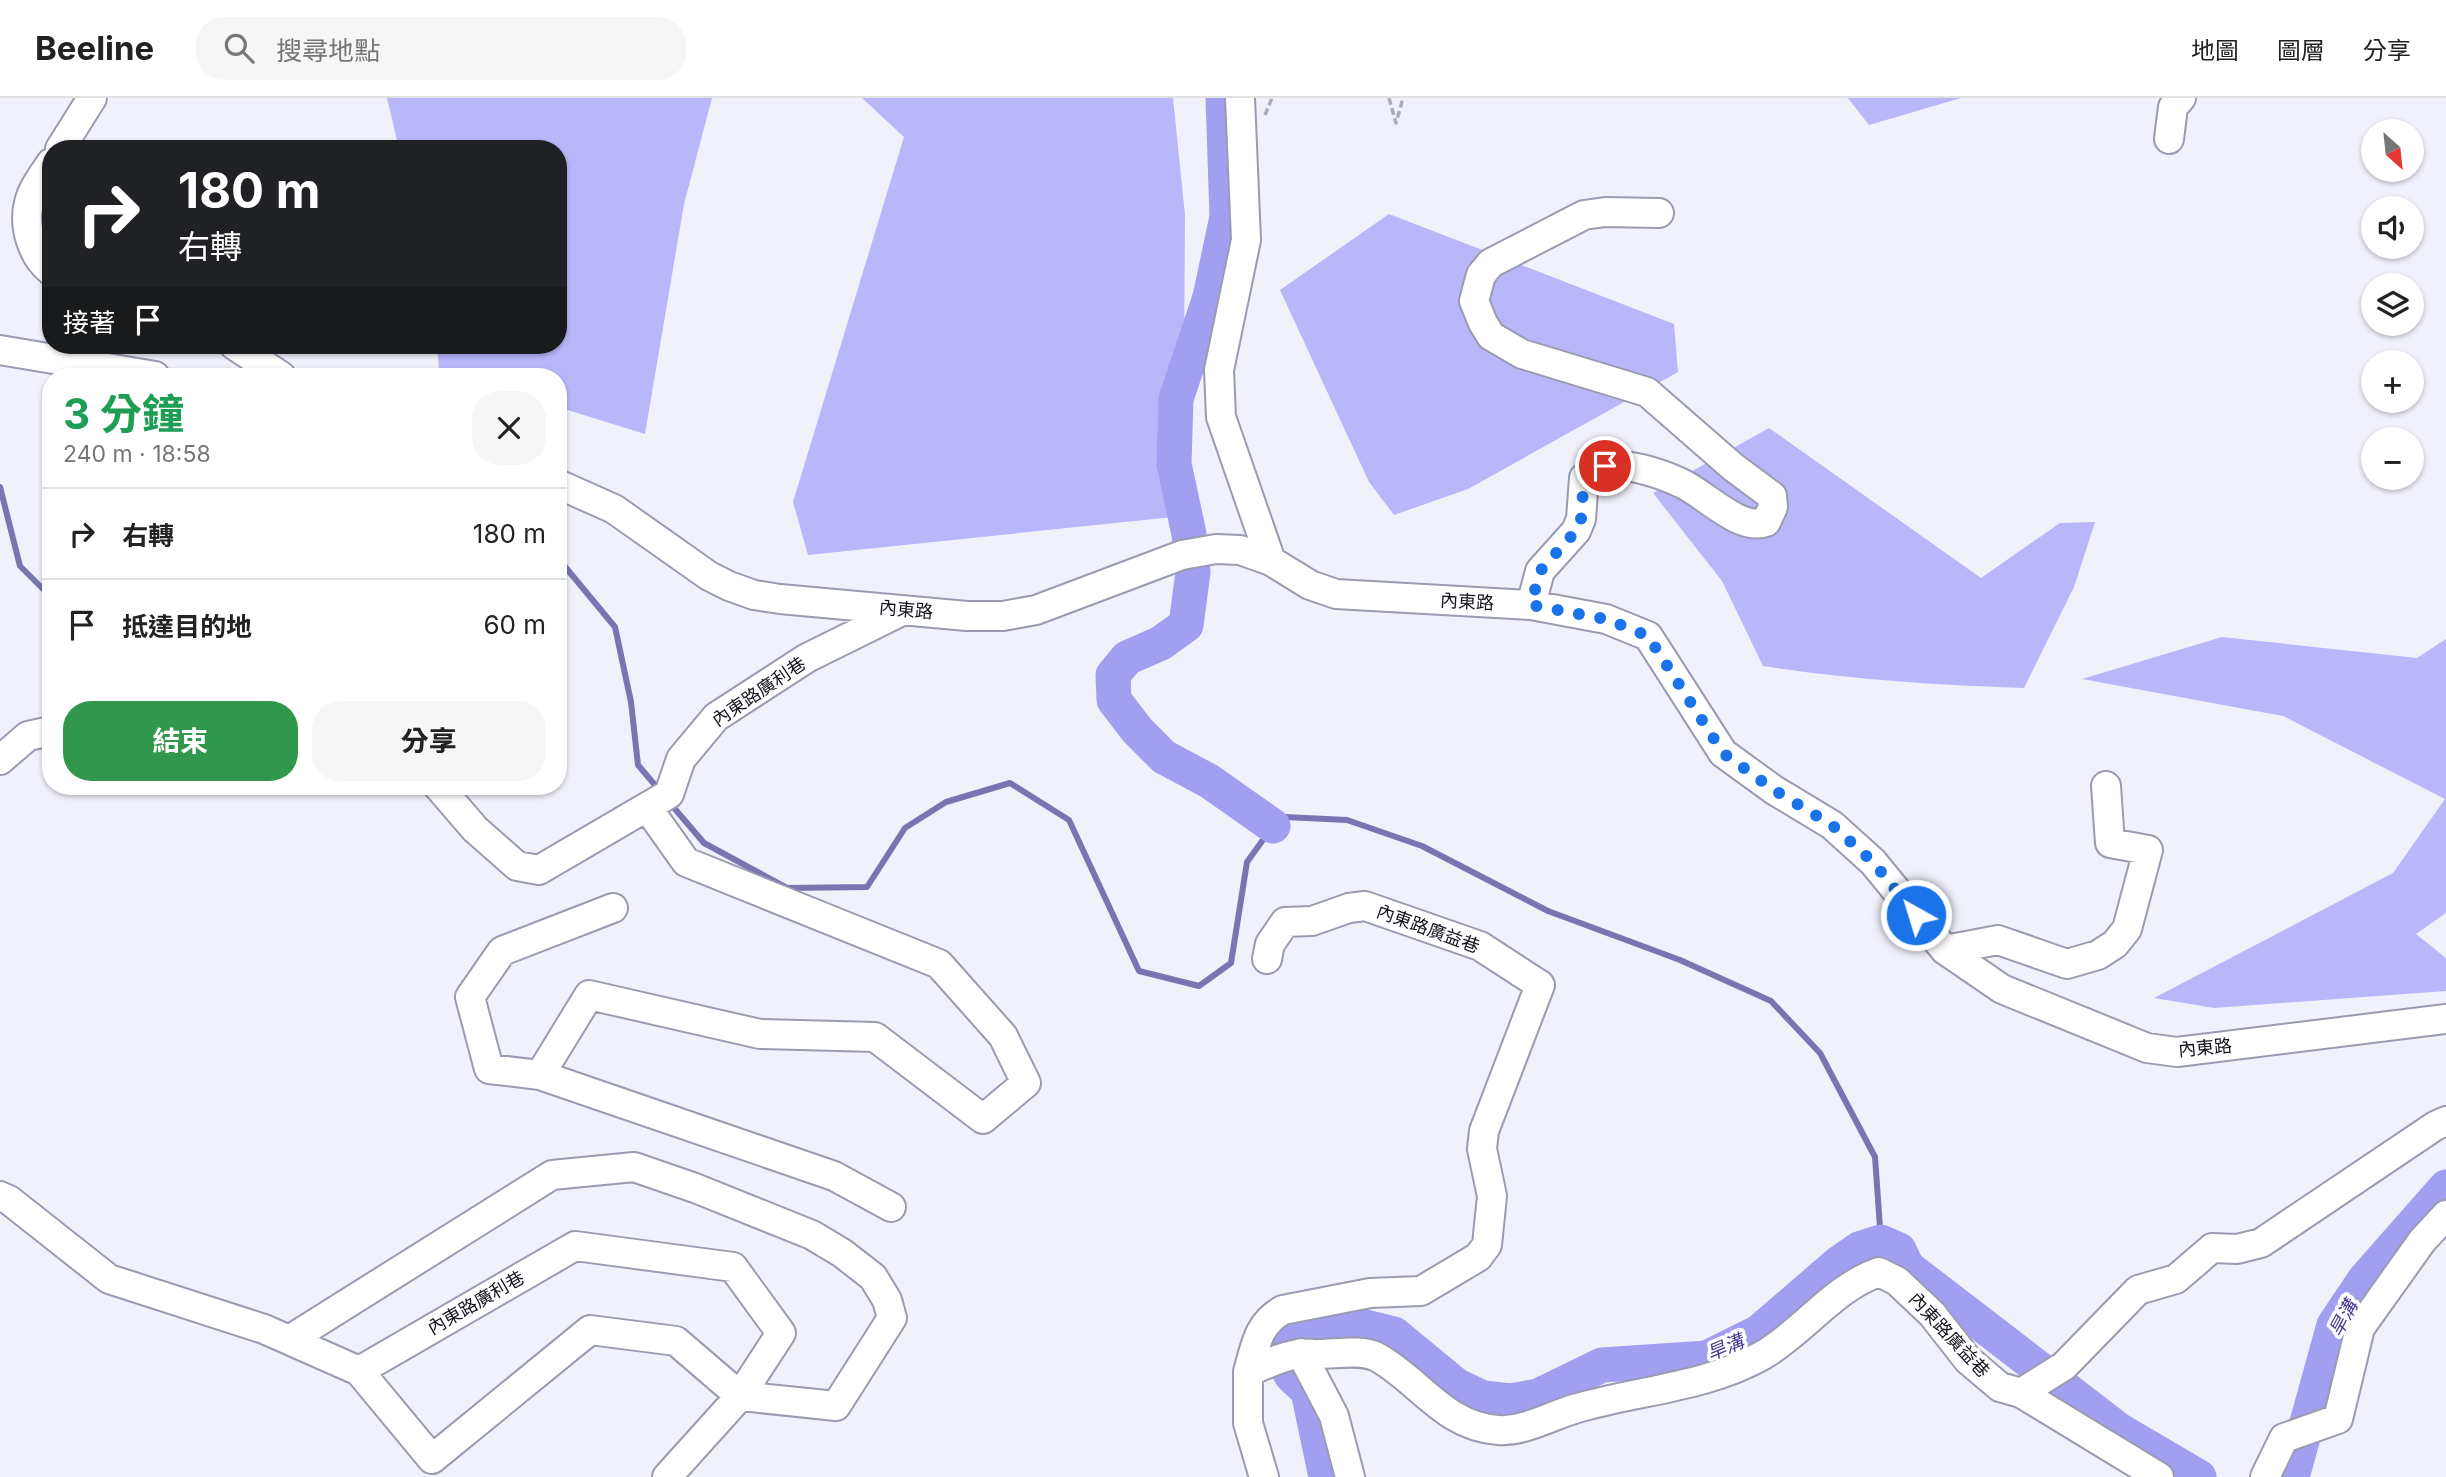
<!DOCTYPE html>
<html lang="zh-TW">
<meta charset="utf-8">
<style>
body{margin:0;font-family:Inter,"Noto Sans TC",sans-serif;background:#f6f6f6;color:#222;height:100vh;display:flex;flex-direction:column;font-size:26px;white-space:nowrap}
*{box-sizing:border-box;margin:0}
p{font-size:23px;color:#767676}
.icon{flex:none;width:38px;height:38px;fill:none;stroke:currentColor;stroke-width:2;stroke-linecap:round;stroke-linejoin:round}
.map{position:relative;flex:1;overflow:hidden}
.details{position:absolute;left:42px;top:270px;width:525px;height:427px;display:flex;flex-direction:column;background:#fff;border-radius:28px;box-shadow:0 2px 5px #0004}
.details>*{flex:none}
.banner{position:absolute;left:42px;top:42px;width:525px;height:214px;border-radius:28px;box-shadow:0 2px 5px #0004;background:#202124;color:#fff;overflow:hidden}
.needle{width:46px;rotate:153deg}
.buttons{position:absolute;left:2361px;top:21px;display:grid;gap:14px}
.buttons a{display:grid;place-items:center;width:63px;height:63px;border-radius:50%;background:#fff;box-shadow:0 2px 5px #0004;font-size:35px}
.pin{position:absolute;display:grid;place-items:center;width:60px;height:60px;color:#fff;margin:-30px;border:4px solid #fff;border-radius:50%;box-shadow:0 2px 7px #0007}
.me{position:absolute;width:77px;margin:-38px;rotate:321deg;stroke-linejoin:round;filter:drop-shadow(0 0 5px #0008)}
.turn{display:flex;align-items:center;gap:24px;height:147px;padding:0 21px;font-size:32px}
.turn .icon{width:91px;height:91px;stroke-width:2.5}
.turn b{display:block;font-size:49px;line-height:60px}
.then{display:flex;align-items:center;height:66px;padding:0 21px;background:#0003;gap:14px;font-size:26px}
.round{display:grid;place-items:center;flex:none;width:74px;height:74px;border-radius:28px;background:#f6f6f6}
.head{display:flex;align-items:center;justify-content:space-between;height:119px;padding:0 21px}
h1{font-size:42px;font-weight:700;line-height:52px;color:#1e9e55}
.action{display:flex;gap:14px;margin-top:auto;padding:14px 21px}
.action a{flex:1;height:80px;border-radius:28px;background:#31974d;color:#fff;font-size:28px;font-weight:700;line-height:80px;text-align:center}
.action a+a{background:#f6f6f6;color:#222}
ul{padding:0;list-style:none}
li{display:flex;align-items:center;gap:21px;height:91px;padding:0 21px;border-top:2px solid #e0e0e0}
li div{flex:1}
li b{display:block;font-size:26px}
li em{font-style:normal}
header{display:flex;align-items:center;gap:42px;box-sizing:border-box;height:98px;padding:0 35px;background:#fff;border-bottom:2px solid #e0e0e0}
header strong{font-size:33px}
nav{display:flex;gap:38px;margin-inline-start:auto;font-size:24px}
.search{width:490px;height:63px;background:#f6f6f6;display:flex;align-items:center;gap:18px;box-sizing:border-box;padding:0 24px;border-radius:28px;color:#767676;font-size:26px}
.map>svg:first-child{display:block}
.forest{fill:#b9b7fa}
.lines{fill:none;stroke-linecap:round;stroke-linejoin:round}
.stream{stroke:#7875b1;stroke-width:6}
.river{stroke:#a39ff0;stroke-width:35}
.minor-casing{stroke:#9a9ab1;stroke-width:32}
.path{stroke:#adadb8;stroke-width:3.5;stroke-dasharray:7 3.5;stroke-linecap:butt}
.minor{stroke:#fff;stroke-width:28}
.route{stroke:#1a73e8;stroke-width:12;stroke-dasharray:0 21.6}
.labels{text-anchor:middle;stroke-width:7;stroke-linejoin:round;paint-order:stroke}
.street-label{font-size:18px;fill:#14141d;stroke:#fff}
.water-label{font-size:19px;font-style:italic;fill:#473895;stroke:#fff}
</style>
<header>
<strong>Beeline</strong>
<div class="search"><svg class="icon" aria-label="search" viewBox="0 0 24 24"><circle cx="10" cy="10" r="6"/><path d="M15 15l6 6"/></svg>搜尋地點</div>
<nav><a>地圖</a><a>圖層</a><a>分享</a></nav>
</header>
<div class="map">
<svg width="2446" height="1379" viewBox="0 0 2446 1379">
<rect width="100%" height="100%" fill="#f1f1fc"/>
<path class="forest" d="M387 0H712L684 106 645 336 558 309V278H462L439 271 437 247H558V51H399Z
M862 0H1173L1185 117 1183 418 808 457 793 404 904 39Z
M1848 0H1961L1869 27Z
M1389 116 1674 226 1678 274 1468 391 1394 417 1369 384 1280 192Z
M1769 330 1981 480 2060 425 2095 424 2074 489 2024 590C1936 587 1850 582 1763 568L1722 483 1653 395Z
M2222 539 2417 560 2446 541V815L2416 836 2446 860V893L2214 910 2154 900 2393 775 2445 701 2283 618 2082 581Z"/>
<g class="lines">
<path class="stream" d="M0 389 20 468 51 499
M558 464 562 465 615 529 631 604 638 667 660 693
M669 704 704 745 787 790 867 789 905 730 946 704 1010 685 1069 722 1139 873 1199 888 1231 865 1247 764 1273 728 1285 719 1347 722 1422 748 1548 813 1680 862 1771 903 1820 955 1875 1059 1881 1144"/>
<path class="river" d="M1223 0 1227 119 1210 199 1176 301 1174 366 1189 436 1193 474 1186 527 1161 545 1127 560 1113 577 1114 602 1137 632 1164 659 1209 683 1273 728
M1326 1379 1308 1293 1291 1277 1278 1250 1288 1235 1305 1229 1349 1225 1394 1236 1457 1288 1483 1300 1511 1303 1538 1298 1602 1267 1707 1260 1759 1234 1839 1165 1859 1151 1881 1144 1899 1152 1907 1169 2119 1332 2199 1379
M2292 1379 2334 1227 2365 1181 2446 1089"/>
<defs>
<path id="minor" d="M1240 0 1246 142 1219 272 1221 319 1271 463
M2169 41 2173 9 2181 0
M60 51 92 0
M51 65C43 77 32 91 29 105 23 128 32 158 51 173
M234 247 281 278
M0 252 155 278
M558 386 614 411 709 478 729 488 754 497 780 501 967 518H1003L1036 512 1182 457 1216 451 1240 452 1271 463 1310 487 1336 496 1531 507 1606 521 1648 538 1723 655 1774 692 1832 727 1873 764 1945 852 2002 891 2147 950 2177 954 2446 921
M1531 507 1540 473 1576 433 1581 421 1584 380C1590 377 1596 372 1603 370 1622 362 1662 376 1681 385 1704 395 1740 434 1766 424L1773 409 1772 398 1733 369 1647 294 1522 256 1491 238 1483 225 1474 203 1481 177 1491 165 1584 117 1605 114 1659 115
M0 662 28 638 51 633
M438 688 475 731 517 768 539 772 669 696 681 661 716 619 807 560 902 513
M647 709 686 764 939 866 1003 938 1026 985 983 1021 875 939 760 936 589 897 540 977 834 1078 891 1109
M1945 852 1998 842 2067 866 2098 857 2115 846 2127 831 2148 752 2110 745 2106 688
M540 977 489 971 470 899 502 853 613 810
M0 1098 9 1102 109 1181 264 1231 359 1273 575 1148 733 1169 781 1235 740 1298 667 1379
M289 1242 552 1077 634 1069 695 1090 812 1137 842 1155 873 1179 887 1202 892 1220 836 1308 740 1298 676 1243 590 1232 432 1361 359 1273
M1301 1255 1334 1318 1350 1379
M1248 1274C1255 1249 1258 1225 1283 1212L1370 1195 1421 1193 1478 1159 1487 1147 1492 1098 1482 1051 1484 1033 1540 887 1480 848 1365 808 1349 810 1312 823 1285 824 1270 846 1267 861
M2021 1295 2159 1379
M1264 1379 1248 1325V1274C1264 1267 1280 1259 1298 1256 1305 1254 1312 1257 1319 1256 1336 1256 1361 1251 1377 1259 1419 1282 1445 1329 1498 1332 1523 1334 1551 1318 1574 1311 1637 1292 1705 1290 1763 1257 1804 1233 1833 1190 1879 1174L1897 1183 1932 1216 1968 1262 2000 1289 2021 1295 2064 1268 2138 1192 2176 1181 2212 1150 2237 1151 2261 1145 2435 1028 2446 1023
M2265 1379 2284 1340 2338 1321 2360 1230 2422 1143 2446 1117"/>
</defs>
<use href="#minor" class="minor-casing"/>
<path class="path" d="M1389 0 1396 25 1403 0
M1265 17 1272 0"/>
<use href="#minor" class="minor"/>
</g>
<g class="lines">
<path class="route" d="M1605 368 1584 380 1581 421 1576 433 1540 473 1531 507 1606 521 1648 538 1723 655 1774 692 1832 727 1873 764 1916 817"/>
</g>
<g class="labels">
<g class="street-label">
<text transform="translate(1467 504) rotate(3)" y="6">內東路</text>
<text transform="translate(906 512) rotate(5)" y="6">內東路</text>
<text transform="translate(759 594) rotate(-34)" y="6">內東路廣利巷</text>
<text transform="translate(1428 831) rotate(20)" y="6">內東路廣益巷</text>
<text transform="translate(2205 950) rotate(-5)" y="6">內東路</text>
<text transform="translate(476 1205) rotate(-30)" y="6">內東路廣利巷</text>
<text transform="translate(1949 1237) rotate(47)" y="6">內東路廣益巷</text>
</g>
<g class="water-label">
<text transform="translate(2343 1220) rotate(-62)" y="7">旱溝</text>
<text transform="translate(1725 1249) rotate(-23)" y="7">旱溝</text>
</g>
</g>
</svg>
<div class="buttons">
<a><svg class="needle" viewBox="-14 -14 28 28"><path d="M0-13l5 13h-10z" fill="#e53935"/><path d="M0 13l5-13h-10z" fill="#767676"/></svg></a>
<a><svg class="icon" aria-label="sound" viewBox="0 0 24 24"><path d="M4 9h4l5-4v14l-5-4H4zM17 9q2 3 0 6"/></svg></a>
<a><svg class="icon" aria-label="layers" viewBox="0 0 24 24"><path d="M12 4l9 5-9 5-9-5zM3 14l9 5 9-5"/></svg></a>
<a>+</a>
<a>−</a>
</div>
<div class="pin" style="left:1605px;top:368px;background:#d93025"><svg class="icon" aria-label="arrive" viewBox="0 0 24 24"><path d="M6 21V4h12l-3 4 3 4H6"/></svg></div>
<svg class="me" style="left:1916px;top:817px" viewBox="-20 -20 40 40"><circle r="17" fill="#1a73e8" stroke="#fff" stroke-width="3"/><path d="M0-11L8 9 0 5-8 9z" fill="#fff"/></svg>
<div class="banner">
<div class="turn"><svg class="icon" aria-label="right" viewBox="0 0 24 24"><path d="M7 20v-9h11M14 6l5 5-5 5"/></svg><div><b>180 m</b>右轉</div></div>
<div class="then">接著<svg class="icon" aria-label="arrive" viewBox="0 0 24 24"><path d="M6 21V4h12l-3 4 3 4H6"/></svg></div>
</div>
<section class="details">
<div class="head"><div><h1>3 分鐘</h1><p>240 m · 18:58</p></div><a class="round"><svg class="icon" aria-label="close" viewBox="0 0 24 24"><path d="M6 6l12 12M18 6L6 18"/></svg></a></div>
<ul>
<li><svg class="icon" aria-label="right" viewBox="0 0 24 24"><path d="M7 20v-9h11M14 6l5 5-5 5"/></svg><div><b>右轉</b></div><em>180 m</em></li>
<li><svg class="icon" aria-label="arrive" viewBox="0 0 24 24"><path d="M6 21V4h12l-3 4 3 4H6"/></svg><div><b>抵達目的地</b></div><em>60 m</em></li>
</ul>
<div class="action"><a>結束</a><a>分享</a></div>
</section>
</div>
